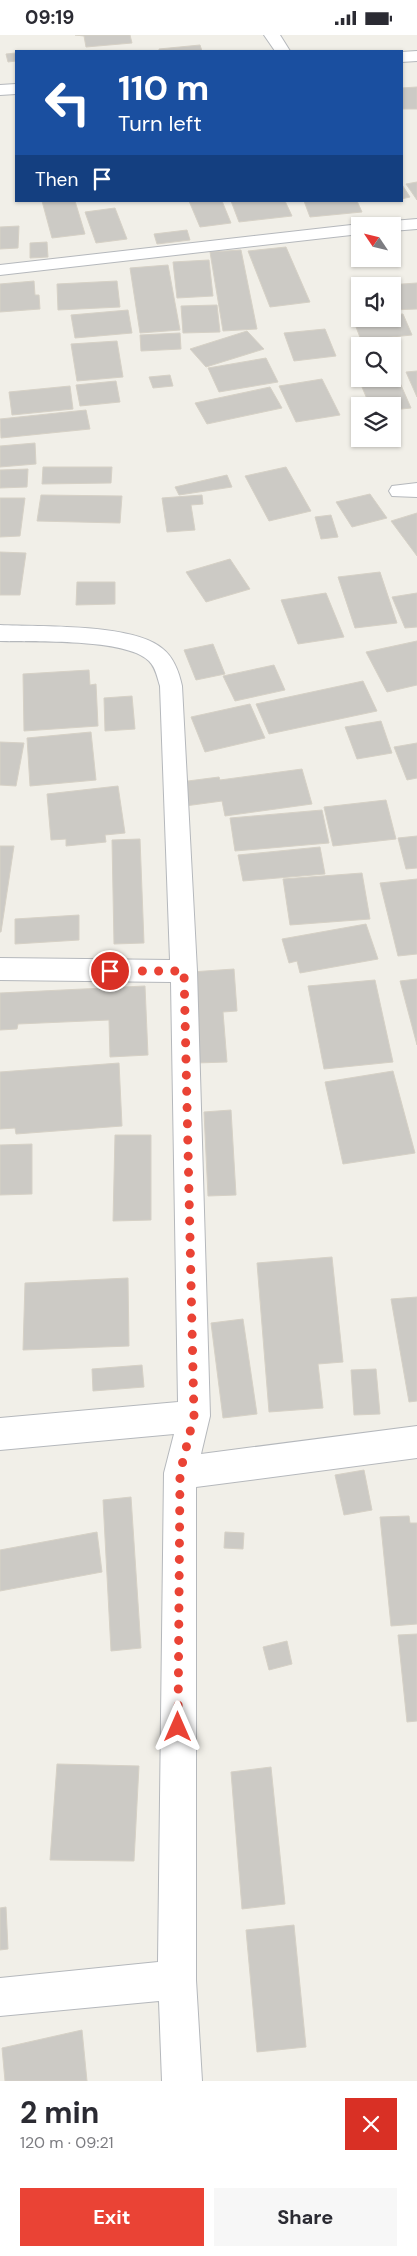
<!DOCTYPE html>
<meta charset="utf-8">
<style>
body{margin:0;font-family:"DM Sans",sans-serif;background:#f7f7f7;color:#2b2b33;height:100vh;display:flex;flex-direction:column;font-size:19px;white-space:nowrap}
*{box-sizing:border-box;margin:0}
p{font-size:16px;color:#7c7c81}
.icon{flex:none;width:28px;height:28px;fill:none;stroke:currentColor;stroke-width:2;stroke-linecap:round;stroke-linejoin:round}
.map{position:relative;height:2046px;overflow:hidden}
.panel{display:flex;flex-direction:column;background:#fff;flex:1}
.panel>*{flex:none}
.guide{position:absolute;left:15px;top:15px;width:388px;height:152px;border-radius:0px;box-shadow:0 1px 4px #0004;background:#1a4fa0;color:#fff;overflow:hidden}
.needle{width:32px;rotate:305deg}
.fabs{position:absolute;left:351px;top:182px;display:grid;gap:10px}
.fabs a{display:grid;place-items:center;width:50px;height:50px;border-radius:0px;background:#fff;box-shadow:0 1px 4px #0004;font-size:25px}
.pin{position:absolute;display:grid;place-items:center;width:42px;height:42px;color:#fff;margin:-21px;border:2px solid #fff;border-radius:50%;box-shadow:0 1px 5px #0007}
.me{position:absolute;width:55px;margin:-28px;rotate:0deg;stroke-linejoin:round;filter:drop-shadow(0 0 4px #0008)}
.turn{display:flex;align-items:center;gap:18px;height:105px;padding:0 20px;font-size:22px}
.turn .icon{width:65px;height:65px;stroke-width:2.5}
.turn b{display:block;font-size:35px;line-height:42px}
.then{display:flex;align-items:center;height:48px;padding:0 20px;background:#0003;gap:10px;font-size:19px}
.round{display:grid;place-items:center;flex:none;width:52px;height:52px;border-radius:0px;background:#f7f7f7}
.head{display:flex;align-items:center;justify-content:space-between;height:85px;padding:0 20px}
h1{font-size:30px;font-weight:700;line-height:38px}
.primary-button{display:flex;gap:10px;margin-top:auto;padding:10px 20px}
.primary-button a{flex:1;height:58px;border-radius:0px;background:#ea4335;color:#fff;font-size:20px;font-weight:700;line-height:58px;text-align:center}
.primary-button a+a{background:#f7f7f7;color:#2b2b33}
.status{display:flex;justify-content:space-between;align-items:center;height:35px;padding:0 25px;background:#fff;direction:ltr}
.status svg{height:14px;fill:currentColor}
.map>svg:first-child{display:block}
.building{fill:#cccac5;stroke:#d6d1c6}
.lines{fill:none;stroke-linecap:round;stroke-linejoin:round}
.minor-casing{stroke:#b5b8bc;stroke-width:2}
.minor{fill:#fff;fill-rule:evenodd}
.route{stroke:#ea4335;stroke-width:9;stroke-dasharray:0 16.2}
</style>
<div class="status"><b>09:19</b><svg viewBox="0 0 49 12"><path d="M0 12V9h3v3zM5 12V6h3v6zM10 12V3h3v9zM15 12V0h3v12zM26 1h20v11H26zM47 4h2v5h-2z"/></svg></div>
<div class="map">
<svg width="417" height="2046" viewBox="0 0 417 2046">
<rect width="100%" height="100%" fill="#f1efe8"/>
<path class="building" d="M75 0H130L132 8 86 12 84 1Z
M200 10 202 16H159V14Z
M16 18V26L8 27 6 19Z
M417 52V74H401V53Z
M417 147V165L406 149Z
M401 148 410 162 401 164Z
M42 166H75L85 199 52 203Z
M189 166H222L231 188 200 192Z
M231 166H285L292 181 239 187Z
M304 166H357L362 177 310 182Z
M115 173 127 204 96 208 85 177Z
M19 191 18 213 0 214V192Z
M187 195 190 205 157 209 154 199Z
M47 207 48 222 30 223V208Z
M286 212 310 267 270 272 248 216Z
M241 215 257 294 223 296 210 217Z
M209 225 213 261 177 263 173 227Z
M168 230 180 295 140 298 130 233Z
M34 246 35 260H39L40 274 0 277V249Z
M117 246 120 272 58 275 57 249Z
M417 248V274L392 275V251H373Z
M217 270 220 297 183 298 181 271Z
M128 275 132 298 75 303 71 280Z
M403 279 412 300 361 305 353 284H392V280Z
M325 294 336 321 294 326 284 298Z
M247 296 264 314 206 332 190 314Z
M180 298 181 314 141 316 140 300Z
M117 306 123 342 77 346 71 309Z
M266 323 278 347 219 357 208 333Z
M417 336V362L406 337Z
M170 340 173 351 153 353 149 342Z
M392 341H397L411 373 392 375V371H370L359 345 392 344Z
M322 344 340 380 296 387 279 351Z
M116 346 120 367 80 371 76 350Z
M70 351 73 374 12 380 9 357Z
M270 352 282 373 207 389 195 368Z
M86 375 90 394 1 403 0 384Z
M35 408 36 429 0 432V411Z
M43 432H112L111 448 42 449Z
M286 432 311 476 269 486 245 441Z
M28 434 27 452 0 453V435Z
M227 440 232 452 179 460 175 452Z
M370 459 387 483 352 492 336 467Z
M41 460 122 461 120 488 37 486Z
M202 460 203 469 191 470 195 495 167 497 162 463Z
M0 463H25L20 501 0 502Z
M417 478V521L391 486Z
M331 480 338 502 321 504 315 482Z
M0 517 26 518 20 560H0Z
M230 524 250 554 206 567 186 537Z
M380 537 397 588 355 593 338 542Z
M77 547H115V569L76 570Z
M326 558 344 602 298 609 281 565Z
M417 558V592L405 593 392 562Z
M417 606V650L387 657 366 617Z
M213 609 225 639 196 645 184 615Z
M274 630 285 655 235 666 223 641Z
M89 635 90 650 96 649 98 691 24 696 23 639Z
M363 646 377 676 269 699 256 669Z
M132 661 135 694 105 696 104 663Z
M250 669 265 703 205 717 191 682Z
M381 686 392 718 357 724 345 692Z
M91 697 96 745 30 751 27 703Z
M0 707 24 708 16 751 0 750Z
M417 708V743L407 745 394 712Z
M302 734 312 769 225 781 222 766 185 771 180 747 219 742 220 745Z
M118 751 125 798 105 800 106 807 66 811V804L51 805 47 759Z
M386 765 396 804 333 811 324 772Z
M322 775 329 808 235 816 230 783Z
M417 801V833L406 834 398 803Z
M140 804 144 908 114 909 112 805Z
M0 811H14L1 897H0Z
M320 812 325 839 243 846 238 820Z
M362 838 370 884 290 890 283 844Z
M417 844V919L398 921 380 848Z
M79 880V905L15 909V884Z
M366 889 378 924 300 938 297 926 289 928 282 904Z
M234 934 237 976 223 977 227 1027 196 1028 191 937Z
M417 944V1010L400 946Z
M375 945 393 1027 324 1034 308 951Z
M145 951 148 1020 110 1022 109 985 18 989 17 994 0 995V958Z
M119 1028 122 1091 16 1099 15 1093 0 1094V1037Z
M393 1036 415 1118 343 1129 325 1047Z
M231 1075 236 1160 208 1161 204 1077Z
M115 1100H151V1185L113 1186Z
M32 1109V1159L0 1160V1110Z
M332 1222 343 1327 318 1329 323 1373 269 1377 257 1228Z
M128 1243 129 1311 23 1315 25 1248Z
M417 1262V1366L409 1367 391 1264Z
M243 1284 257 1379 223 1383 211 1288Z
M142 1330 144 1352 93 1356 92 1334Z
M376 1334 380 1379 354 1380 351 1335Z
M364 1435 372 1475 344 1480 335 1440Z
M131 1462 141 1613 111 1616 103 1465Z
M409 1481 410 1488H417V1589L391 1591 380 1482Z
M97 1497 102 1537 0 1556V1515Z
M225 1497 244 1498 243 1514 224 1513Z
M417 1599V1686L407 1687 398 1600Z
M287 1606 292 1629 269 1635 263 1612Z
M57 1729 139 1731 134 1826 50 1825Z
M271 1732 285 1869 242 1874 231 1737Z
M6 1872 8 1914 0 1915V1873Z
M294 1890 306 2012 257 2017 246 1895Z
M82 1995 87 2046H5L2 2013Z"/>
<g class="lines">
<defs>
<path id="minor" d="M264 0H280L290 16H275Z
M417 16V26L401 27V17Z
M16 49V59L0 60V50Z
M417 184V194L392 196V191H377L380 187Z
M360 189 367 191H360V199L0 240V230Z
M417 448V462L392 461 389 456 392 451Z
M0 590C39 592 134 588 163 614 174 623 179 637 182 651L197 936 210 1381 201 1419 417 1391V1423L196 1452V1945L202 2046H162L159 1966 0 1981V1943L158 1927 164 1438 174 1399 0 1415V1383L178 1367 171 947 0 945V923L170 925 160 651C157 642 156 633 149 626 126 603 34 607 0 606Z"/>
</defs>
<use href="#minor" class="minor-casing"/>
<use href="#minor" class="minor"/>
</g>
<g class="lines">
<path class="route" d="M110 936H184L194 1381 180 1438 178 1692"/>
</g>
</svg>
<div class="fabs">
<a><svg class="needle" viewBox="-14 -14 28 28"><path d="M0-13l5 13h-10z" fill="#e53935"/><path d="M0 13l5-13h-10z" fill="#7c7c81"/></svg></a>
<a><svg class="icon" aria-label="sound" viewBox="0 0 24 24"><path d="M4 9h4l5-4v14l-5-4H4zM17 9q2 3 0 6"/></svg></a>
<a><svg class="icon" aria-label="search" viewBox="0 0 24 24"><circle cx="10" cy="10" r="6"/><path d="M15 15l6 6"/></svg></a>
<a><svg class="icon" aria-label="layers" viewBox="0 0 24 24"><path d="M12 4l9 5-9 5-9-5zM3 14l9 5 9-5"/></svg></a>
</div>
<div class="pin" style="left:110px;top:936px;background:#d93025"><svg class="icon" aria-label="arrive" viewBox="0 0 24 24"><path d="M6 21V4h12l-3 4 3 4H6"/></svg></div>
<svg class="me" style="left:178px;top:1692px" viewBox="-20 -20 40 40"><path d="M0-17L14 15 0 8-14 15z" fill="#ea4335" stroke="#fff" stroke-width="4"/></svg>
<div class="guide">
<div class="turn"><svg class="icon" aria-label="left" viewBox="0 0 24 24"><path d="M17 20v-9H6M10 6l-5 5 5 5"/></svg><div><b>110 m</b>Turn left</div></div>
<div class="then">Then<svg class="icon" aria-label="arrive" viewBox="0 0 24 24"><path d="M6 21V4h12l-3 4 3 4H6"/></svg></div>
</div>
</div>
<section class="panel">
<div class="head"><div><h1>2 min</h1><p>120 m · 09:21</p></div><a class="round" style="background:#d93025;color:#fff"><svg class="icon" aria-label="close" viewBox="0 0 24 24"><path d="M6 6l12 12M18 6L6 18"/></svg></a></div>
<div class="primary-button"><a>Exit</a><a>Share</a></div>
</section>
